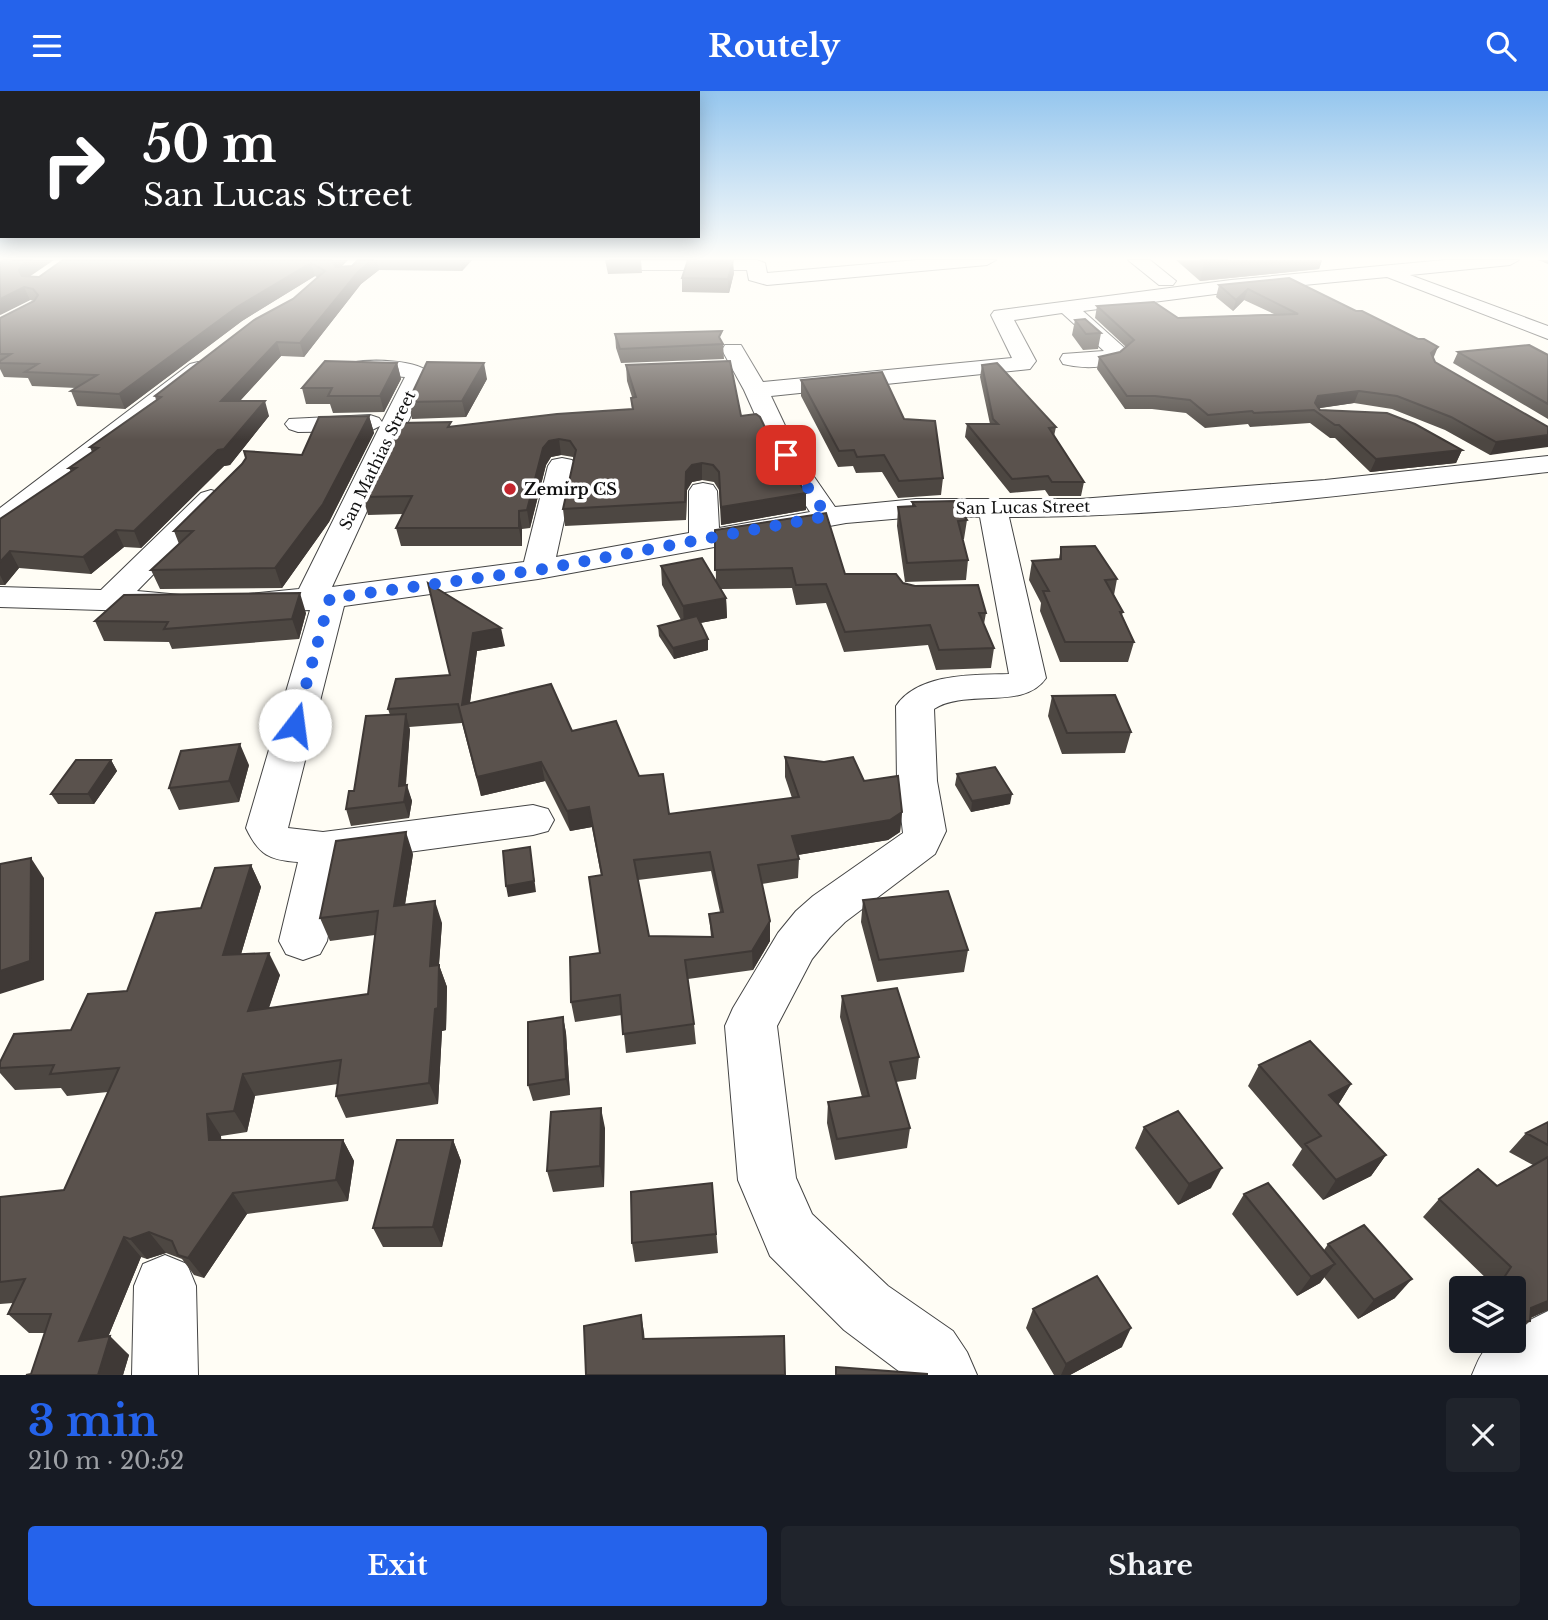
<!DOCTYPE html>
<meta charset="utf-8">
<style>
body{margin:0;font-family:"Libre Baskerville",serif;background:#20242c;color:#f1f3f6;height:100vh;display:flex;flex-direction:column;font-size:26px;white-space:nowrap}
*{box-sizing:border-box;margin:0}
p{font-size:23px;color:#9ea1a6}
.icon{flex:none;width:38px;height:38px;fill:none;stroke:currentColor;stroke-width:2;stroke-linecap:round;stroke-linejoin:round}
.map{position:relative;height:1284px;overflow:hidden}
.drawer{display:flex;flex-direction:column;background:#171b24;flex:1}
.drawer>*{flex:none}
.guide{position:absolute;left:0px;top:0px;width:700px;height:147px;box-shadow:0 4px 18px #0003;background:#202124;color:#fff;overflow:hidden}
.fabs{position:absolute;left:1449px;top:1185px;display:grid;gap:14px}
.fabs a{display:grid;place-items:center;width:77px;height:77px;border-radius:7px;background:#171b24;box-shadow:0 4px 18px #0003;font-size:35px}
.pin{position:absolute;display:grid;place-items:center;width:60px;height:60px;color:#fff;margin:-30px;border-radius:14px;box-shadow:0 4px 10px #0006}
.me{position:absolute;width:77px;margin:-38px;rotate:15deg;stroke-linejoin:round;filter:drop-shadow(0 0 5px #0008)}
.turn{display:flex;align-items:center;gap:24px;height:147px;padding:0 28px;font-size:32px}
.turn .icon{width:91px;height:91px;stroke-width:2.5}
.turn b{display:block;font-size:49px;line-height:60px}
.round{display:grid;place-items:center;flex:none;width:74px;height:74px;border-radius:7px;background:#20242c}
.headline{display:flex;align-items:center;justify-content:space-between;height:119px;padding:0 28px}
h1{font-size:42px;font-weight:700;line-height:52px;color:#2563eb}
.cta{display:flex;gap:14px;margin-top:auto;padding:14px 28px}
.cta a{flex:1;height:80px;border-radius:7px;background:#2563eb;color:#fff;font-size:28px;font-weight:700;line-height:80px;text-align:center}
.cta a+a{background:#20242c;color:#f1f3f6}
header{display:flex;justify-content:space-between;align-items:center;height:91px;padding:0 28px;background:#2563eb;color:#fff;font-size:32px;font-weight:700}
.map>svg:first-child{display:block}
.lines{fill:none;stroke-linecap:round;stroke-linejoin:round}
.minor-casing{stroke:#444;stroke-width:2}
.minor{fill:#fff;fill-rule:evenodd}
.wall{fill:#4d4742;fill-rule:evenodd}
.shaded-wall{fill:#3f3936}
.building{fill:#5a524d;stroke:#3f3936;stroke-width:2;fill-rule:evenodd}
.route{stroke:#2563eb;stroke-width:12;stroke-dasharray:0 21.6}
.poi-dot{fill:#c4262e;stroke:#fff;stroke-width:2.5}
.labels{text-anchor:middle;stroke-width:7;stroke-linejoin:round;paint-order:stroke}
.far-street-label{font-size:16px;fill:#111;stroke:#fff}
.far-poi-label{font-size:16px;font-weight:bold;fill:#111;stroke:#fff;text-anchor:start}
</style>
<header><svg class="icon" aria-label="menu" viewBox="0 0 24 24"><path d="M4 6h16M4 12h16M4 18h16"/></svg>Routely<svg class="icon" aria-label="search" viewBox="0 0 24 24"><circle cx="10" cy="10" r="6"/><path d="M15 15l6 6"/></svg></header>
<div class="map">
<svg width="1548" height="1284" viewBox="0 0 1548 1284">
<rect width="100%" height="100%" fill="#fffdf5"/>
<g class="lines">
<defs>
<path id="minor" d="M610 169H757L765 172 767 182 917 169H996L987 174 767 194 749 189 747 179H617L611 177 608 173Z
M1128 169H1150L1176 190 1173 194H1159Z
M1445 169H1519L1510 174 1410 184 1548 235V248L1387 186 1231 201 1083 220 1129 261C1117 279 1083 278 1063 273L1060 268 1063 263 1104 260 1062 222 1014 229 1036 270 1030 278 771 305 799 364 835 416 916 408H1080L1325 389 1548 365V381C1369 401 1189 426 1009 426L1046 587C1024 620 966 597 934 618L937 690 946 740 935 763 845 831 830 846 812 868 777 935 796 1087 812 1123 888 1195 953 1240 967 1261 977 1284H904L844 1239 770 1165 738 1089 725 935 733 917 778 842 796 820 813 805 903 742 897 690 896 615C918 582 973 584 1009 583L980 426H916L846 432 538 488 344 515 288 737 323 741 533 714 548 718 554 729 548 740 533 744 342 770 327 850 320 863 303 869 286 863 279 850 298 771C269 769 259 764 246 737L310 519 250 521 238 518 234 511 238 504 299 498 380 335 370 340 298 341 289 338 285 333 289 328 370 324 379 327 382 331 405 286 352 282 349 277 352 272C369 268 419 268 430 283L332 496 524 471 548 375 552 369 562 367 572 369 576 375 556 466 689 442V400L693 394 703 392 713 394 717 400 719 437 810 421 773 364 744 299 722 259 725 254H741L763 291 1012 267 991 224 994 220 1231 189Z
M198 271 206 273 209 278 206 283 153 322 10 437 0 440V417L190 273Z
M211 399 221 402 225 408 221 414 137 500 181 504 185 511 181 518 169 521 0 516V496L101 499 201 402Z
M165 1164 187 1173 196 1195 198 1284H132L134 1195 143 1173Z
M1548 1220V1284H1472C1482 1260 1485 1250 1514 1250V1237Z"/>
</defs>
<use href="#minor" class="minor-casing"/>
<use href="#minor" class="minor"/>
</g>
<path class="wall" d="M348 169 341 176 352 175 358 169H472L462 180 379 179 361 193 304 266 281 265 240 310 269 325 230 374 224 375 141 457 124 456 91 483 19 477 5 494H0V428L71 381 69 377 92 361 90 356 156 309 155 305 293 208 318 187 315 185 242 230 125 318 77 315 71 300 76 297 32 295 28 287 4 286 0 278V227L34 210 30 209 0 224 29 185 39 186Z
M605 169H641L642 182 608 183Z
M1176 169H1322L1319 178 1200 190Z
M1538 169H1548V173Z
M734 182 729 202 682 201V187Z
M1289 187 1433 268 1435 271 1544 335 1490 364 1445 339 1392 318 1354 312 1319 317 1320 319 1462 359 1456 372 1370 381 1335 347H1330L1310 332 1250 336 1248 333 1205 337 1186 322 1152 318H1125L1097 278 1099 266 1120 261 1126 256 1095 227 1097 215 1178 227 1274 223 1244 209 1233 220 1216 206 1219 194Z
M1075 229 1101 242 1098 258 1083 259 1072 244Z
M615 243 722 251 723 253 724 268 621 272 616 257Z
M1458 261 1548 264V328L1453 272Z
M397 272 401 288 384 321 333 322 330 313H306L302 297Z
M626 274 741 325 806 419 721 434 719 399 714 391 702 389 692 391 687 399 686 429 565 435 563 418 574 369 573 366 561 364 551 366 546 374 530 437 522 438V455H401L396 437 403 423 368 424 363 406 452 336 632 318 631 307 632 306 627 290Z
M982 274 1056 336 1054 345 1084 391 1081 405H1049L1045 399 1010 402 965 346 967 333H990L980 286Z
M487 288 466 326 412 328 408 311Z
M801 289 904 328 943 387 941 404 898 407 882 381 856 382 853 375 838 376 801 305Z
M369 325 374 342 329 431 282 497 160 498 151 479 179 453 174 440Z
M912 411 967 429 964 448H963L968 469 966 489 905 491 897 435 898 416 912 415Z
M715 439 845 483 903 492 986 522 984 533 994 557 991 577 936 579 928 554 844 561 826 512 796 514 792 497 721 498 726 507 727 527 700 532 708 548V559L674 568 659 545 658 535 681 529 662 494 661 475 716 490Z
M1061 456 1117 488 1114 504 1123 521 1122 524 1134 551 1128 571H1060L1040 520 1041 512 1029 489 1032 470 1059 468Z
M428 492 505 555 477 560 470 612 572 640 639 685 669 723 792 707 785 686V666L864 690 902 721 900 741 888 749 797 764 799 768 798 787 762 793 770 850 753 879 688 888 694 933 696 953 626 962 622 924 575 931 571 911 600 862 601 784 592 736 570 740 545 690 481 705 462 632 409 636 410 639 406 694 412 710 409 727 351 735 346 718 390 624 388 618 450 584ZM711 780 720 821 709 823 711 846 649 845 638 789Z
M306 522 299 548 172 558 169 551 104 550 95 530Z
M1052 605 1131 641 1125 662 1062 663 1048 625Z
M111 669 117 680 94 713H58L51 703Z
M249 674 239 711 179 719 169 697Z
M957 683 1010 713 971 721 955 694Z
M413 763 405 814 442 832 439 874 447 896 446 939 442 940 438 1013 346 1027 336 1005 338 993 255 1005 247 1041 221 1045V1049H343L354 1070 348 1110 247 1123 204 1187 194 1184 182 1168 166 1162 147 1168 141 1166 108 1246 129 1264 123 1284H26L31 1283 45 1242H29L8 1223 13 1212 0 1213V1106L64 1099 108 1001 67 1005 61 997 15 999 0 982V971L71 939 127 900 201 817 251 774 261 796 241 863 280 884 269 917 368 903 375 844 330 850 320 827Z
M863 809 968 859 964 881 877 891 861 831Z
M842 905 919 966 916 988 896 991 910 1037 907 1057 835 1069 827 1032 828 1011 862 1006 840 926Z
M563 926 566 942 570 1004 533 1010 528 994Z
M1259 974 1351 993 1338 1014 1386 1064 1371 1085 1323 1109 1292 1074 1302 1058 1248 995Z
M1548 1031V1219L1531 1227 1530 1230 1514 1245V1197H1491L1493 1194 1423 1126 1439 1108 1497 1095 1533 1074 1509 1061 1526 1042Z
M1144 1036 1211 1097 1178 1114 1135 1057Z
M605 1037 604 1096 553 1101 547 1080Z
M453 1049 461 1070 442 1156H383L373 1137Z
M712 1092 718 1162 635 1171 632 1152Z
M1244 1103 1324 1159 1328 1153 1395 1207 1358 1228 1324 1186 1320 1192 1297 1205 1232 1123Z
M1033 1218 1122 1256 1070 1284H1054L1026 1237Z"/>
<path class="shaded-wall" d="M30 169H54L29 186 24 192 19 179 23 173Z
M331 169H348L334 182Z
M372 169H377L379 179 361 193 304 266 300 252 358 181Z
M460 169H472L462 180Z
M733 169 734 182 729 202 728 188Z
M1228 169H1322L1319 178 1200 190 1204 172Z
M311 172 315 185 242 230 125 318 119 303 237 216Z
M24 196 30 209 0 224V208Z
M1248 198 1244 209 1233 220 1236 209Z
M277 251 281 265 226 325 221 310Z
M1438 256 1433 268 1431 262Z
M397 272 401 288 384 321 380 305Z
M484 272 487 288 466 326 462 310Z
M1359 300 1354 312 1314 318 1318 305Z
M265 310 269 325 230 374 224 375 141 457 134 440Z
M369 325 374 342 329 431 282 497 275 477Z
M1548 344V356L1490 364 1496 351Z
M559 348 561 364 551 366 546 374 530 437 527 419 543 357 549 350Z
M1462 359 1456 372 1370 381 1376 368Z
M702 372V389L692 391 687 399 686 429V381L692 374Z
M806 402V419L721 434V416Z
M519 420 522 438V455L519 437Z
M116 439 124 456 91 483 83 466Z
M10 460 19 477 5 494 0 484V471Z
M300 502 306 522 299 548 292 528Z
M726 507 727 527 684 535 683 515Z
M501 537 505 555 477 560 467 633 462 614 473 542Z
M708 548V559L674 568 673 557Z
M406 623 410 639 404 711 399 695Z
M240 653 249 674 239 711 229 690Z
M111 669 117 680 94 713 88 703Z
M541 671 545 690 481 705 477 686Z
M407 694 412 710 409 727 404 711Z
M1012 703 1010 713 971 721 972 710Z
M589 716 592 736 570 740 567 720Z
M902 721 900 741 888 749 792 765V745Z
M406 741 413 763 401 838 394 815Z
M530 756 536 801 508 806 506 795Z
M31 767 44 787V889L0 903V880Z
M251 774 261 796 234 887 223 864Z
M435 810 442 832 437 898 430 875Z
M770 830V850L753 879 752 860Z
M269 862 280 884 260 942 248 920Z
M439 874 447 896 446 939 442 940 438 1013 429 992 435 918Z
M563 926 566 942 570 1004 566 988Z
M243 983 255 1005 247 1041 234 1020Z
M1351 993 1338 1014 1329 1004Z
M601 1017 605 1037 604 1096 600 1075Z
M207 1023 221 1045 223 1070 209 1049Z
M343 1049 354 1070 348 1110 336 1089Z
M453 1049 461 1070 442 1156 433 1136Z
M1386 1064 1371 1085 1323 1109 1336 1089Z
M1222 1077 1211 1097 1178 1114 1189 1093Z
M233 1102 247 1123 204 1187 188 1167Z
M149 1141 166 1162 147 1168 130 1148Z
M124 1146 141 1166 99 1268 79 1250Z
M1335 1173 1320 1192 1297 1205 1311 1186Z
M1412 1188 1395 1207 1358 1228 1374 1209Z
M1548 1210V1219L1523 1230 1531 1217Z
M641 1224 644 1241 646 1264 643 1248Z
M1131 1237 1122 1256 1070 1284H1061L1066 1273Z
M110 1245 129 1264 123 1284H98Z"/>
<path class="building" d="M0 169H30L23 173 19 179 22 185 39 186 63 169H331L336 176 352 175 358 169H372L358 181 300 252 277 251 221 310H265L224 358 218 359 134 440 116 439 83 466 10 460 0 471V428L76 377H69L98 357 90 356 161 306 155 305 254 229 293 208 325 180 311 172 237 216 119 303 71 300 97 284 25 281 38 273 0 272V270L11 263H0V227L34 210 38 204 33 198 24 196 0 208Z
M688 169H733L728 188 682 187Z
M1202 169H1228L1204 172Z
M1289 187 1356 220H1362L1418 248H1424L1438 256 1431 262 1435 271 1548 336V344L1496 351 1451 326 1397 305 1359 300 1318 305 1315 312 1320 319 1387 322 1415 333 1462 359 1376 368 1339 334H1335L1314 319 1254 322 1252 320 1208 324 1190 309 1155 305H1127L1099 266 1120 261 1134 249 1097 215 1154 211 1178 227 1298 223 1248 198 1236 209 1219 194Z
M1085 228 1101 242 1086 243 1075 229Z
M722 240 719 246 723 253 620 258 615 243Z
M1529 254 1548 264V313L1458 261Z
M325 270 397 272 380 305H328L332 297H302Z
M730 270 741 325 756 323 760 326 771 349 806 402 721 416 719 381 713 374 702 372 692 374 686 381 685 411 563 418 576 359 570 350 559 348 549 350 543 357 527 419 519 420V437H396L412 405 363 406 399 332 451 331 448 336 557 323 633 318 631 307 636 306 626 274Z
M427 271 484 272 462 310 408 311Z
M997 272 1056 336 1049 337 1084 391H1052L1048 385 1012 388 967 333H998L993 328 982 274Z
M882 281 904 328 935 330 943 387 899 390 884 364 857 366 854 359 839 360 801 289Z
M369 325 323 413 275 477 151 479 193 440H174L242 373 246 367 244 360 302 364 319 326Z
M955 410 967 429 958 430 968 469 907 472 898 416 915 415 912 411Z
M826 422 845 483H896L903 492 915 495 978 494 986 522H979L994 557 939 559 930 534 845 541 826 493 796 494 792 477 715 479V439Z
M1095 455 1117 488 1105 489 1123 521H1120L1134 551H1065L1043 500H1049L1032 470 1061 468V456Z
M702 467 726 507 683 515 661 475Z
M428 492 501 537 473 542 462 614 551 593 572 640 616 630 639 685 663 683 669 723 799 706 785 666 824 671 853 666 864 690 898 685 902 721 890 729 792 745 799 768 758 774 770 830 752 860 685 869 694 933 623 943 620 904 571 911 570 866 600 862 589 786 602 784 589 716 567 720 541 671 477 686 458 613 388 618 396 588 450 584ZM710 761 723 821 709 823 713 846 649 845 634 769Z
M300 502 292 528 164 538 168 531 95 530 124 504Z
M697 525 708 548 673 557 658 535Z
M1115 604 1131 641 1067 642 1052 605Z
M406 623 399 695 407 694 404 711 346 718 349 700H354L366 625Z
M240 653 229 690 169 697 181 660Z
M76 669H111L88 703H51Z
M995 676 1012 703 972 710 957 683Z
M406 741 394 815 435 810 430 875 439 874 438 917 435 918 429 992 336 1005 341 969 243 983 234 1020 207 1023 209 1049H343L336 1089 233 1102 188 1167 178 1164 172 1150 149 1141 130 1148 124 1146 79 1250 110 1245 98 1284H26L31 1283 51 1223H8L25 1188 0 1191V1106L64 1099 119 977 50 983 54 974 0 977V971L14 943 71 939 88 903 127 900 156 822 201 817 215 777 251 774 223 864 269 862 248 920 368 903 378 820 320 827 336 750Z
M530 756 534 790 506 795 503 760Z
M31 767 30 870 0 880V773Z
M948 800 968 859 879 869 863 809Z
M897 897 919 966 890 971 910 1037 837 1048 828 1011 869 1005 842 905Z
M563 926 566 988 528 994V931Z
M1310 950 1351 993 1329 1004 1386 1064 1336 1089 1305 1053 1321 1045 1259 974Z
M601 1017 600 1075 547 1080 551 1021Z
M1178 1020 1222 1077 1189 1093 1144 1036Z
M1548 1031V1054L1526 1042Z
M397 1049H453L433 1136 373 1137Z
M1548 1066V1210L1531 1217 1530 1230 1523 1231 1514 1224V1197H1497L1511 1176 1439 1108 1478 1078 1497 1095Z
M712 1092 716 1143 632 1152 631 1101Z
M1268 1092 1335 1173 1311 1186 1244 1103Z
M1364 1134 1412 1188 1374 1209 1328 1153Z
M1097 1185 1131 1237 1066 1273 1033 1218Z
M641 1224 643 1248 784 1245 785 1284H586L584 1235Z
M836 1276 927 1283V1284H836Z"/>
<linearGradient id="sky" x2="0" y2="1"><stop stop-color="#95c6ee"/><stop offset="0.48" stop-color="#fffefa"/><stop offset="1" stop-color="#fffefa" stop-opacity="0"/></linearGradient>
<rect width="1548" height="349" fill="url(#sky)"/>
<g class="lines">
<path class="route" d="M295 634 330 507 538 479 827 425 786 364"/>
</g>
<circle class="poi-dot" cx="510" cy="398" r="7"/>
<g class="labels">
<g class="far-street-label">
<text transform="translate(377 369) rotate(-64)" y="6">San Mathias Street</text>
<text transform="translate(1023 416) rotate(-1)" y="6">San Lucas Street</text>
</g>
<g class="far-poi-label">
<text x="524" y="404">Zemirp CS</text>
</g>
</g>
</svg>
<div class="fabs">
<a><svg class="icon" aria-label="layers" viewBox="0 0 24 24"><path d="M12 4l9 5-9 5-9-5zM3 14l9 5 9-5"/></svg></a>
</div>
<div class="pin" style="left:786px;top:364px;background:#d93025"><svg class="icon" aria-label="arrive" viewBox="0 0 24 24"><path d="M6 21V4h12l-3 4 3 4H6"/></svg></div>
<svg class="me" style="left:295px;top:634px" viewBox="-20 -20 40 40"><circle r="19" fill="#fff"/><path d="M0-13L10 11 0 6-10 11z" fill="#2563eb"/></svg>
<div class="guide">
<div class="turn"><svg class="icon" aria-label="right" viewBox="0 0 24 24"><path d="M7 20v-9h11M14 6l5 5-5 5"/></svg><div><b>50 m</b>San Lucas Street</div></div>
</div>
</div>
<section class="drawer">
<div class="headline"><div><h1>3 min</h1><p>210 m · 20:52</p></div><a class="round"><svg class="icon" aria-label="close" viewBox="0 0 24 24"><path d="M6 6l12 12M18 6L6 18"/></svg></a></div>
<div class="cta"><a>Exit</a><a>Share</a></div>
</section>
